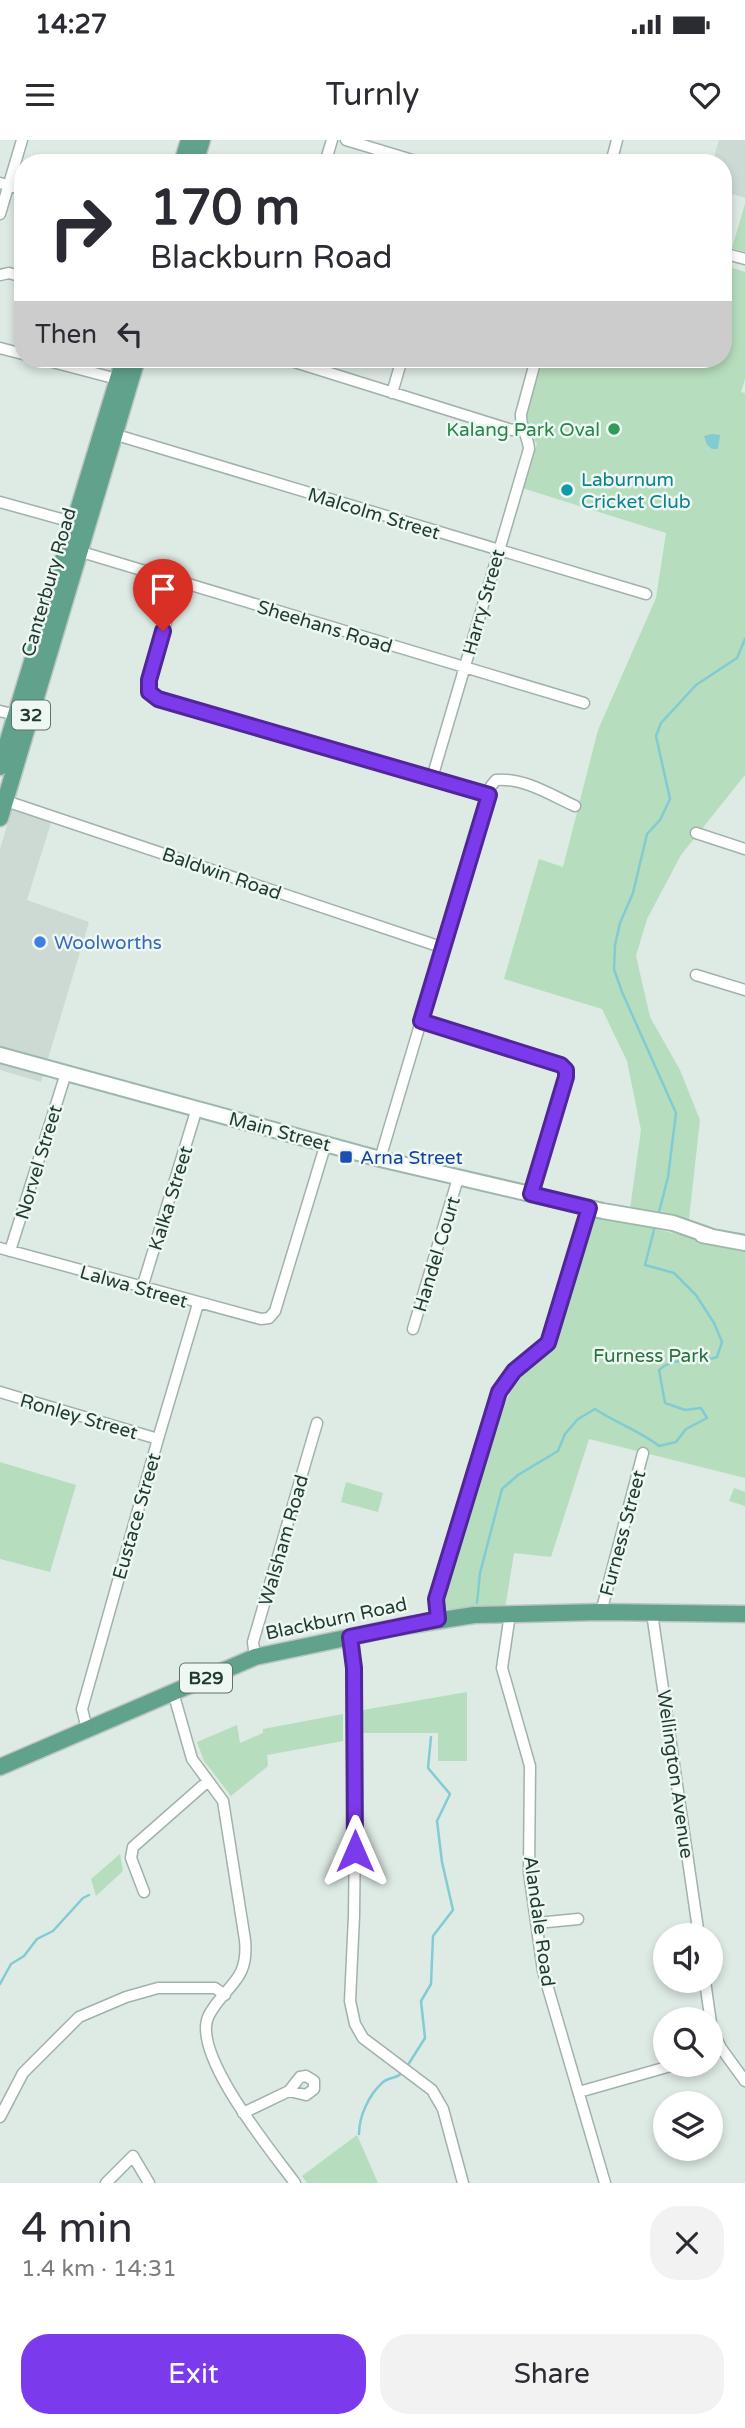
<!DOCTYPE html>
<meta charset="utf-8">
<style>
body{margin:0;font-family:"Varela Round",sans-serif;background:#f2f2f3;color:#2b2b33;height:100vh;display:flex;flex-direction:column;font-size:26px;white-space:nowrap}
*{box-sizing:border-box;margin:0}
p{font-size:23px;color:#7c7c81}
.icon{flex:none;width:38px;height:38px;fill:none;stroke:currentColor;stroke-width:2;stroke-linecap:round;stroke-linejoin:round}
.map{position:relative;height:2043px;overflow:hidden}
.side{display:flex;flex-direction:column;background:#fff;flex:1}
.side>*{flex:none}
.guide{position:absolute;left:14px;top:14px;width:718px;height:214px;border-radius:28px;box-shadow:0 4px 10px #0003;background:#fff;color:#2b2b33;overflow:hidden}
.tools{position:absolute;left:653px;top:1783px;display:grid;gap:14px}
.tools a{display:grid;place-items:center;width:70px;height:70px;border-radius:50%;background:#fff;box-shadow:0 4px 10px #0003;font-size:35px}
.pin{position:absolute;display:grid;place-items:center;width:60px;height:60px;color:#fff;margin:-72px -30px;border-radius:50% 50% 50% 0;rotate:-45deg;box-shadow:0 0 7px #0007}
.pin .icon{rotate:45deg}
.me{position:absolute;width:77px;margin:-38px;rotate:0deg;stroke-linejoin:round;filter:drop-shadow(0 0 5px #0008)}
.turn{display:flex;align-items:center;gap:24px;height:147px;padding:0 21px;font-size:32px}
.turn .icon{width:91px;height:91px;stroke-width:2.5}
.turn b{display:block;font-size:49px;line-height:60px}
.then{display:flex;align-items:center;height:66px;padding:0 21px;background:#0003;gap:14px;font-size:26px}
.round{display:grid;place-items:center;flex:none;width:74px;height:74px;border-radius:28px;background:#f2f2f3}
.overview{display:flex;align-items:center;justify-content:space-between;height:119px;padding:0 21px}
h1{font-size:42px;font-weight:600;line-height:52px}
.button{display:flex;gap:14px;margin-top:auto;padding:14px 21px}
.button a{flex:1;height:80px;border-radius:28px;background:#7c3aed;color:#fff;font-size:28px;font-weight:600;line-height:80px;text-align:center}
.button a+a{background:#f2f2f3;color:#2b2b33}
.status{display:flex;justify-content:space-between;align-items:center;height:49px;padding:0 35px;background:#fff;direction:ltr}
.status svg{height:19px;fill:currentColor}
header{display:flex;justify-content:space-between;align-items:center;height:91px;padding:0 21px;background:#fff;font-size:32px;font-weight:600}
.map>svg:first-child{display:block}
.built{fill:#ccdad3}
.green{fill:#b6ddbe}
.water{fill:#83cbd3}
.lines{fill:none;stroke-linecap:round;stroke-linejoin:round}
.stream{stroke:#83cbd3;stroke-width:2.5}
.street-casing{stroke:#a1b2ab;stroke-width:13}
.secondary-casing{stroke:#9db7ac;stroke-width:18}
.primary-casing{stroke:#bcc4c1;stroke-width:19}
.street{stroke:#fff;stroke-width:10}
.secondary{stroke:#fff;stroke-width:14}
.primary{stroke:#61a28d;stroke-width:16}
.route-casing{stroke:#51269a;stroke-width:18}
.route{stroke:#7c3aed;stroke-width:12}
.leisure-dot{fill:#2e9e5b;stroke:#eef7f2;stroke-width:2.5}
.culture-dot{fill:#0f9aa8;stroke:#eef7f2;stroke-width:2.5}
.shop-dot{fill:#3f7fe0;stroke:#eef7f2;stroke-width:2.5}
.transit-dot{fill:#1a4fb4;stroke:#eef7f2;stroke-width:2.5}
.labels{text-anchor:middle;stroke-width:5;stroke-linejoin:round;paint-order:stroke}
.shield{fill:#eef7f2;stroke:#5d736b;stroke-width:2}
.shield-label{font-size:18px;font-weight:bold;fill:#1f3b31}
.leisure-label{font-size:19px;fill:#27864d;stroke:#eef7f2;text-anchor:end}
.culture-label{font-size:19px;fill:#0d838f;stroke:#eef7f2;text-anchor:start}
.street-label{font-size:19px;fill:#1f3b31;stroke:#eef7f2}
.shop-label{font-size:19px;fill:#366cbe;stroke:#eef7f2;text-anchor:start}
.transit-label{font-size:19px;fill:#164399;stroke:#eef7f2;text-anchor:start}
.park-label{font-size:19px;fill:#287340;stroke:#eef7f2}
</style>
<div class="status"><b>14:27</b><svg viewBox="0 0 49 12"><path d="M0 12V9h3v3zM5 12V6h3v6zM10 12V3h3v9zM15 12V0h3v12zM26 1h20v11H26zM47 4h2v5h-2z"/></svg></div>
<header><svg class="icon" aria-label="menu" viewBox="0 0 24 24"><path d="M4 6h16M4 12h16M4 18h16"/></svg>Turnly<svg class="icon" aria-label="heart" viewBox="0 0 24 24"><path d="M12 20l-8-8c-3-5 5-10 8-4 3-6 11-1 8 4z"/></svg></header>
<div class="map">
<svg width="745" height="2043" viewBox="0 0 745 2043">
<rect width="100%" height="100%" fill="#deeae4"/>
<path class="built" d="M719 0H745V58L723 51V23H712Z
M15 660 54 673 27 760 89 782 41 942 0 930V709Z"/>
<path class="green" d="M745 64V112L732 108Z
M723 125 745 132V239L741 252 745 253V635L681 715 647 779 636 816 650 877 680 930 700 980 689 1079 630 1069 641 990 627 921 602 869 504 839 539 719 563 727 598 590 656 458 666 393 522 348 537 304 522 287 539 219H629L651 225 653 219H723Z
M596 1075 745 1110V1338L589 1299 551 1417 514 1413 505 1469H446L441 1463 495 1282 520 1234 554 1208Z
M0 1322 76 1345 50 1432 0 1419Z
M346 1342 383 1353 378 1372 341 1362Z
M734 1348 745 1352V1366L729 1361Z
M467 1552V1621H438V1593H363V1570Z
M343 1574V1601L267 1615 268 1626 231 1656 204 1621 197 1602 237 1585 240 1603 263 1593V1589Z
M120 1714 123 1731 96 1756 91 1739Z
M357 1995 378 2043H307L302 2036Z"/>
<path class="water" d="M712 294 720 295 718 309H712L707 305 704 296Z"/>
<g class="lines">
<path class="stream" d="M658 1076 668 1037 676 973 622 852 614 829 615 805 620 783 633 753 647 694 660 680 670 659 656 596 661 583 696 545 737 518 745 499
M477 1463 480 1433 502 1349 518 1335 558 1311 565 1294 578 1279 595 1269C616 1283 640 1291 659 1306L676 1302 686 1289 707 1278 701 1268 685 1270 665 1263 659 1230C675 1215 698 1224 717 1217L722 1202 714 1183 696 1155 674 1133 645 1125 655 1086
M0 1844 11 1824 24 1816 37 1799 53 1791 83 1758 89 1755
M406 1928 425 1898 421 1861 431 1844 433 1796 453 1770 442 1722 437 1681 450 1654 428 1628 431 1597
M359 1994C359 1976 369 1955 382 1943 388 1937 396 1939 402 1933"/>
<defs>
<path id="street" d="M346 0 422 23
M325 23 332 0
M611 23 617 0
M0 43 23 49
M0 74 22 0
M723 113 745 119
M0 135 9 133 23 137
M0 208 23 214
M41 219 121 240
M285 219 512 290 522 287
M645 220V219
M392 253 402 219
M110 293 646 454
M0 362 79 384
M75 410 584 563
M178 442 149 540V552L158 559 489 655
M0 571 20 576
M432 638 529 309C528 296 520 287 521 274L536 219
M3 660 444 808
M696 693 745 709
M696 835 745 850
M421 881 561 925 566 930V937L531 1054
M380 1019 491 646 496 640C523 637 551 655 575 666
M0 1108 261 1179 269 1178 275 1171 326 1003
M10 1111 66 933
M142 1148 197 968
M413 1189 458 1038
M0 1252 158 1299
M601 1472 643 1313
M652 1473 699 1796
M510 1474 502 1528 530 1626 529 1732 543 1831 605 2043
M438 1479 436 1459 499 1252 514 1231 548 1203 589 1068
M350 1498 354 1528 355 1690 354 1776 350 1861 355 1884 363 1898 432 1950 443 1969 463 2043
M255 1517 253 1502 317 1283
M173 1552 192 1619 223 1661 245 1800C249 1842 226 1844 209 1875 189 1912 273 2013 295 2043
M87 1589 82 1569 158 1299 198 1164
M144 1752 131 1718 133 1707 208 1641
M537 1783 578 1779
M705 1841 712 1890 721 1908 745 1941
M710 1914 721 1908
M579 1952 674 1925
M243 1973 289 1951 300 1937 306 1936 314 1941V1949L306 1955 289 1951
M0 1977 23 1933 79 1877 126 1857 158 1848H215L225 1855
M106 2043 133 2016 149 2043"/>
<path id="secondary" d="M0 915 380 1019 603 1071 673 1083 710 1096
M702 1095 745 1103"/>
<path id="primary" d="M182 23 189 0
M195 23 202 0
M0 627 124 219
M0 678 137 219
M0 1627 255 1517 398 1487 474 1475 601 1472 745 1474"/>
</defs>
<use href="#street" class="street-casing"/>
<use href="#secondary" class="secondary-casing"/>
<use href="#primary" class="primary-casing"/>
<use href="#street" class="street"/>
<use href="#secondary" class="secondary"/>
<use href="#primary" class="primary"/>
</g>
<g class="lines">
<defs>
<path id="route" d="M163 491 149 540V552L158 559 489 655 421 881 561 925 566 930V937L531 1054 589 1068 548 1203 514 1231 499 1252 436 1459 438 1479 350 1497 354 1528 355 1711"/>
</defs>
<use href="#route" class="route-casing"/>
<use href="#route" class="route"/>
</g>
<circle class="leisure-dot" cx="614" cy="289" r="7"/>
<circle class="culture-dot" cx="567" cy="350" r="7"/>
<circle class="shop-dot" cx="40" cy="802" r="7"/>
<rect class="transit-dot" x="339" y="1010" width="14" height="14" rx="3.5"/>
<g class="labels">
<g class="shield">
<rect x="12" y="560.5" width="38" height="29" rx="5"/>
<rect x="180" y="1523.5" width="52" height="29" rx="5"/>
</g>
<g class="shield-label">
<text x="31" y="581">32</text>
<text x="206" y="1544">B29</text>
</g>
<g class="leisure-label">
<text x="600" y="296">Kalang Park Oval</text>
</g>
<g class="culture-label">
<text x="581" y="346">Laburnum<tspan x="581" dy="22">Cricket Club</tspan></text>
</g>
<g class="street-label">
<text transform="translate(374 373) rotate(17)" y="7">Malcolm Street</text>
<text transform="translate(48 442) rotate(-74)" y="7">Canterbury Road</text>
<text transform="translate(483 462) rotate(-74)" y="7">Harry Street</text>
<text transform="translate(325 486) rotate(17)" y="7">Sheehans Road</text>
<text transform="translate(222 733) rotate(19)" y="7">Baldwin Road</text>
<text transform="translate(280 991) rotate(15)" y="7">Main Street</text>
<text transform="translate(38 1022) rotate(-73)" y="7">Norvel Street</text>
<text transform="translate(170 1058) rotate(-73)" y="7">Kalka Street</text>
<text transform="translate(436 1114) rotate(-73)" y="7">Handel Court</text>
<text transform="translate(134 1146) rotate(16)" y="7">Lalwa Street</text>
<text transform="translate(79 1276) rotate(16)" y="7">Ronley Street</text>
<text transform="translate(136 1376) rotate(-74)" y="7">Eustace Street</text>
<text transform="translate(622 1393) rotate(-75)" y="7">Furness Street</text>
<text transform="translate(283 1400) rotate(-74)" y="7">Walsham Road</text>
<text transform="translate(336 1478) rotate(-12)" y="7">Blackburn Road</text>
<text transform="translate(676 1634) rotate(82)" y="7">Wellington Avenue</text>
<text transform="translate(540 1781) rotate(82)" y="7">Alandale Road</text>
</g>
<g class="shop-label">
<text x="54" y="809">Woolworths</text>
</g>
<g class="transit-label">
<text x="360" y="1024">Arna Street</text>
</g>
<g class="park-label">
<text x="651" y="1222">Furness Park</text>
</g>
</g>
</svg>
<div class="tools">
<a><svg class="icon" aria-label="sound" viewBox="0 0 24 24"><path d="M4 9h4l5-4v14l-5-4H4zM17 9q2 3 0 6"/></svg></a>
<a><svg class="icon" aria-label="search" viewBox="0 0 24 24"><circle cx="10" cy="10" r="6"/><path d="M15 15l6 6"/></svg></a>
<a><svg class="icon" aria-label="layers" viewBox="0 0 24 24"><path d="M12 4l9 5-9 5-9-5zM3 14l9 5 9-5"/></svg></a>
</div>
<div class="pin" style="left:163px;top:491px;background:#d93025"><svg class="icon" aria-label="arrive" viewBox="0 0 24 24"><path d="M6 21V4h12l-3 4 3 4H6"/></svg></div>
<svg class="me" style="left:355px;top:1711px" viewBox="-20 -20 40 40"><path d="M0-17L14 15 0 8-14 15z" fill="#7c3aed" stroke="#fff" stroke-width="4"/></svg>
<div class="guide">
<div class="turn"><svg class="icon" aria-label="right" viewBox="0 0 24 24"><path d="M7 20v-9h11M14 6l5 5-5 5"/></svg><div><b>170 m</b>Blackburn Road</div></div>
<div class="then">Then<svg class="icon" aria-label="left" viewBox="0 0 24 24"><path d="M17 20v-9H6M10 6l-5 5 5 5"/></svg></div>
</div>
</div>
<section class="side">
<div class="overview"><div><h1>4 min</h1><p>1.4 km · 14:31</p></div><a class="round"><svg class="icon" aria-label="close" viewBox="0 0 24 24"><path d="M6 6l12 12M18 6L6 18"/></svg></a></div>
<div class="button"><a>Exit</a><a>Share</a></div>
</section>
